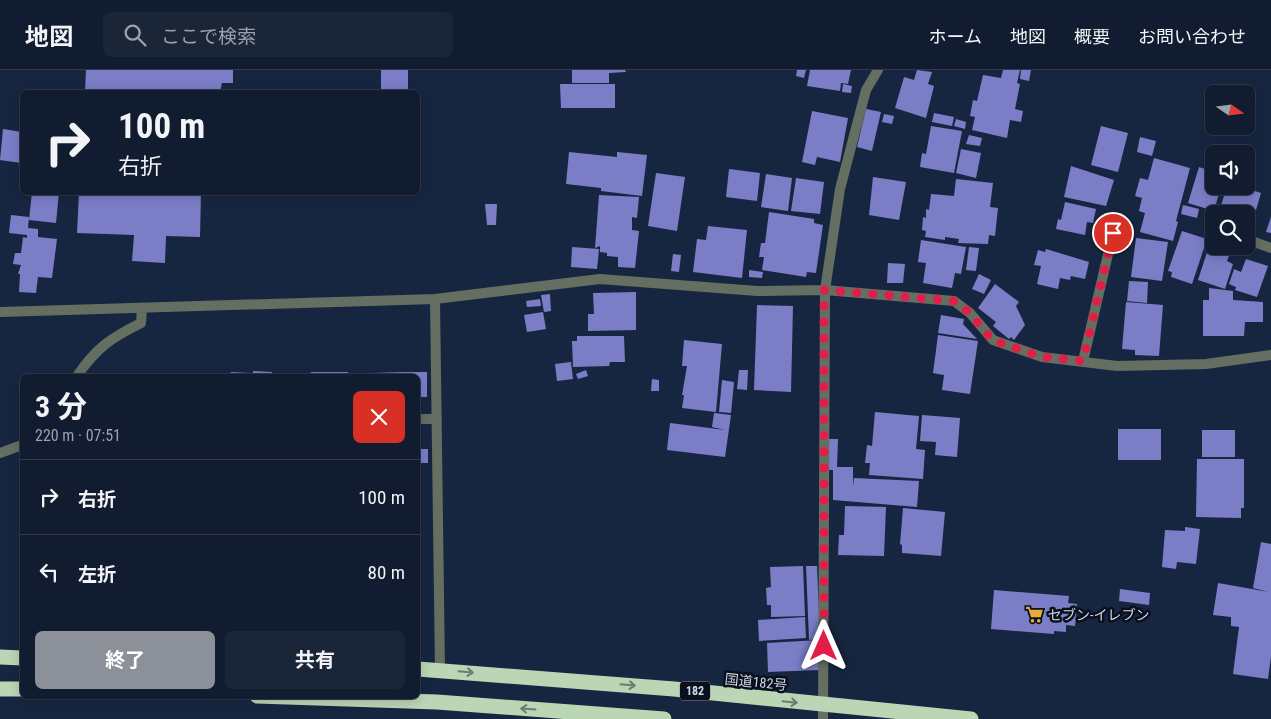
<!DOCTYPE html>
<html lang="ja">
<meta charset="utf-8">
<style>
body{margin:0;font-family:"Roboto Condensed","Noto Sans JP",sans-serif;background:#1a2538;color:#f1f3f6;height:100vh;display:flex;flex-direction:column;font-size:19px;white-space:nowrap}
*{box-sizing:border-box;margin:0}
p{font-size:16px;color:#9ca1ab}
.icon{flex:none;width:28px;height:28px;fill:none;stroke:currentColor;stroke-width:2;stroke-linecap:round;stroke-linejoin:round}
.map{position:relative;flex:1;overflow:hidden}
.drawer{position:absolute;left:20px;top:304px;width:400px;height:325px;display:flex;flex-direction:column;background:#111c30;border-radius:8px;box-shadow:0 2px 12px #0003,0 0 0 1px #303a4c}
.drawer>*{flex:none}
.hud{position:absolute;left:20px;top:20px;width:400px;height:105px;border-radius:8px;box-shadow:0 2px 12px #0003,0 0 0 1px #303a4c;background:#111c30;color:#f1f3f6;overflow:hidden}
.needle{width:32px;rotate:104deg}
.buttons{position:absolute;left:1205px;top:15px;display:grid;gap:10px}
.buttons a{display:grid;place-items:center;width:50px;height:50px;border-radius:8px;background:#111c30;box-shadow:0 2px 12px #0003,0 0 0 1px #303a4c;font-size:25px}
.pin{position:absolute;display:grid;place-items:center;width:42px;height:42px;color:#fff;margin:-21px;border:2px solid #fff;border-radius:50%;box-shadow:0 1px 5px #0007}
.me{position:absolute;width:55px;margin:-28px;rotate:0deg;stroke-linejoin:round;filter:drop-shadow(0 0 4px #0008)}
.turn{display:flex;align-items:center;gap:18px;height:105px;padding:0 15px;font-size:22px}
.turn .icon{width:65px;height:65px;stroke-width:2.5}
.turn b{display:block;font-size:35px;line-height:42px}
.round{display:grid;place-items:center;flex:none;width:52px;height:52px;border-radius:8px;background:#1a2538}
.overview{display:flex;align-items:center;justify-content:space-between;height:85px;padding:0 15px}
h1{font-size:30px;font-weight:700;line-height:38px}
.button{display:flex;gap:10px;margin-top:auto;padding:10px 15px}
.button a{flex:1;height:58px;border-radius:8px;background:#8c9099;color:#fff;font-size:20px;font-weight:700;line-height:58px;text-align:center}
.button a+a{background:#1a2538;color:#f1f3f6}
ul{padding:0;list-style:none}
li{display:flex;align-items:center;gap:15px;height:75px;padding:0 15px;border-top:1px solid #303a4c}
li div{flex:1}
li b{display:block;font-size:19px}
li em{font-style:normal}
header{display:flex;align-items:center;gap:30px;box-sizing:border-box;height:70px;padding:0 25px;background:#111c30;border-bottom:1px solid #303a4c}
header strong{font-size:24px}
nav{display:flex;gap:28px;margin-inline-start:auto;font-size:18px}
.search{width:350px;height:45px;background:#1a2538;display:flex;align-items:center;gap:12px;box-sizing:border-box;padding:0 18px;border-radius:8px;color:#9ca1ab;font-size:19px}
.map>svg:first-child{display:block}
.building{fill:#7b7ec7}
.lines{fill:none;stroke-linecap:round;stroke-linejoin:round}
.street{stroke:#646f62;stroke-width:10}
.highway{stroke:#bad6b5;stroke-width:15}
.oneway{stroke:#6a7c70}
.route{stroke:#e11d48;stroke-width:9;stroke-dasharray:0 16.2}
.labels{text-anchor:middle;stroke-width:5;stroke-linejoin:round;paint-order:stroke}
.shield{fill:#090f1b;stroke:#939cac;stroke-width:1}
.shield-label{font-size:12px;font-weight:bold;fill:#ced9ea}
.poi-label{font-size:14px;fill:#ced9ea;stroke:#090f1b;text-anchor:start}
.street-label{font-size:14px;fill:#ced9ea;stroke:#090f1b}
</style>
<header>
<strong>地図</strong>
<div class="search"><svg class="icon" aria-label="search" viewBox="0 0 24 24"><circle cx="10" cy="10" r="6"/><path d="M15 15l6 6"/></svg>ここで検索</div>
<nav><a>ホーム</a><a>地図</a><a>概要</a><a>お問い合わせ</a></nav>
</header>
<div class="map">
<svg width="1271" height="649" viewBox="0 0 1271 649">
<rect width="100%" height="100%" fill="#172640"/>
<path class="building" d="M86 0H233V13H222L220 22H85Z
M381 0H408V22H381Z
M572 0H625L626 2 609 3V13H572Z
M797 0H806L804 8 796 6Z
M810 0H851L848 14 841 13 840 21 807 16Z
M917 0 932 2 928 14 934 16 926 48 895 38 904 7 914 10Z
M1003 0H1020L1017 13 1020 14 1015 39 1023 41 1021 52 1010 50 1007 68 972 60 975 47 970 46 973 30 977 31 983 5 1001 8Z
M1021 0H1031L1029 11 1020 9Z
M560 14H615V38H561Z
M843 14 852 16 851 23 842 22Z
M866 39 881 42 872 81 857 77Z
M812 41 848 48 840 92 817 87 815 95 802 92Z
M934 43 954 47 952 56 932 52Z
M884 44 894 46 892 54 882 52Z
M956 49 966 52 965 59 954 56Z
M931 56 962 61 954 103 920 97 922 83 926 84Z
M1101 56 1128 63 1118 102 1091 95Z
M3 59 22 62 21 93 0 90Z
M969 65 982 68 980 76 966 74Z
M1140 67 1156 71 1152 86 1137 82Z
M961 79 981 83 976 108 956 103Z
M569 82 617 87V82L647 85 642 126 601 121V118L566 114Z
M1154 88 1190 98 1176 151 1178 152 1173 171 1140 162 1145 143 1139 141 1142 128 1135 126 1140 108 1148 110Z
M1071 96 1114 110 1106 136 1064 127Z
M1199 97 1214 102V116H1221L1214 141 1188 133Z
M729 99 760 103 757 131 726 127Z
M656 103 685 107 677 161 648 156Z
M766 104 792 108 788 141 761 137Z
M873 107 906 112 899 150 869 145Z
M796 108 824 112 820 144 791 141Z
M956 109 993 113 990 137 998 138 995 166 989 165 988 174 958 173 959 169 945 167V170L925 167 926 161 922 160 923 147 926 148V139L929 140 931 124 954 126Z
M1246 114 1253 116 1252 120 1261 123 1256 140 1245 136 1242 144H1234L1220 139 1227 116H1246Z
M32 122H59L56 153 29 150Z
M79 122H201L200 167 166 166 165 193 132 191 134 165 77 163Z
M599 125 639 127 637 148 632 147V160L639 161 635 198 618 197V187L607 186V183L600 182V176L595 178Z
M1065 132 1096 139 1093 153 1087 152 1085 165 1056 159 1058 149 1061 150Z
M485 134H497L496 155H487Z
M1183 135 1199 139 1197 148 1181 144Z
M769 142 814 149V153L823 155 816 203 807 202 806 207 762 200 764 187H759L761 173H765Z
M11 145 29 147 28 158 38 159V167L57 169 52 208 38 207 36 223 19 222 20 204H18L21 195 13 194 15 183H21L23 167 27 168V165L9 163Z
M1271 147V163L1266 162Z
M708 156 747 160 742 208 693 202 697 169 706 170Z
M1182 161 1207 169 1192 214 1171 207 1172 202 1168 201Z
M1136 168 1168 172 1162 211 1131 207Z
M921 170 966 177 961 204 955 203 952 218 923 213 926 193 918 192Z
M1209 176 1230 183 1227 191 1233 194 1225 219 1198 210Z
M572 177 599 179 597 199 571 197Z
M969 177 979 178 976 201 966 200Z
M1046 179 1089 192 1085 209 1071 206 1070 210 1060 208 1058 219 1037 214 1041 196 1034 195 1038 180 1045 182Z
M673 184 681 185 679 202 671 201Z
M1246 189 1268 196 1257 227 1235 220 1236 217 1229 214 1234 199 1241 202Z
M888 193 905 194 903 213H887Z
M749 200 763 202 762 208 749 207Z
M979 204 991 210 984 224 972 219Z
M1129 211 1148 212 1147 233 1127 231Z
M995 214 1019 232 1016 236 1025 255 1014 270 1011 267 1009 269 993 256 996 252 978 238Z
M1209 218 1233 221V230L1263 232V252H1245L1244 266H1203V230H1209Z
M636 222V260L588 261V244H594L593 223Z
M550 224 551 241 544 242 541 225Z
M540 229 541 236 527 237 526 231Z
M1126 232 1163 235 1159 286 1135 285V280L1122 279Z
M757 235 793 236 791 322 754 320Z
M543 242 546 259 527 262 524 245Z
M941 245 964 249 963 254 977 269 938 263Z
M938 265 978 271 970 324 942 320 944 305 933 303Z
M577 266H624L625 292H610L609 296 573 297 572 271H577Z
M684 270 722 274 716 342 682 338 684 325H682L687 296H682Z
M571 292 573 309 557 311 555 294Z
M586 300 588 306 578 309 576 304Z
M739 300H748L747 320 737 319Z
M253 301 272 302V306H253Z
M231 302 250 303V306H231Z
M311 302H348V306H310Z
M403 302H427V327H418V306H372V303Z
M134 303H154V306H134Z
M652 309 659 310V321H651Z
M722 310 734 312 731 343 719 342Z
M875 342 919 346 916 379 925 380 923 409 869 405 870 393H865L867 375 872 376Z
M714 343 731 345 725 387 667 380 670 353 725 360 712 357Z
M922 345 960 348 957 387 935 385 936 372 920 371Z
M1118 359H1161V390H1118Z
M1202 360H1235V387H1202Z
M828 369H838L837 397H853V416L854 408 919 411 917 437 833 430V400H827Z
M418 379H428V393H418Z
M1197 389H1244V438H1241V448L1196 447Z
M845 436 886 437 884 486 838 485 839 465H844Z
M903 438 945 442 941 486 902 483V475L900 474Z
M1185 457 1200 459 1196 494 1177 492 1176 499 1162 497 1165 460 1185 461Z
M1261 472 1271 474V587L1268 609 1233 604 1239 557 1231 556V547L1213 545 1218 513 1269 522 1253 518Z
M803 496 805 546 771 547V535H767L766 518 771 517 770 497Z
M806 496H817L820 569 809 570Z
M1120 519 1150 523 1149 535 1119 531Z
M994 520 1069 526 1068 533 1077 534 1075 556 1066 555V562L1054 561V564L991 559Z
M805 547 806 568 759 571 758 550Z
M819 570 820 600 768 602 767 573Z"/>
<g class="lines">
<path class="street" d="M1246 169 1271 178
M435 229 440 600
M0 242 435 229 600 209 757 221 825 220 954 231 970 243 993 270 1042 287 1117 296 1206 294 1271 285
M1083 291 1113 163
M77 306C97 277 111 268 141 253L142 238
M418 349H437
M0 383 22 375
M823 649 825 220 840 119 866 20 878 0"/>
<path class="highway" d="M0 587 22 588
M418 599 674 619 971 649
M0 619H22
M257 626 437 632 664 649"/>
</g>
<defs><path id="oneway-shaft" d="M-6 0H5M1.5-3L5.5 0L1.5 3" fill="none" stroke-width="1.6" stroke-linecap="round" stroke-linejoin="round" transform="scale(1.25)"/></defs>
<g class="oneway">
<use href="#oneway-shaft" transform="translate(466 602) rotate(5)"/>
<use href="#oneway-shaft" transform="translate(628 615) rotate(5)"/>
<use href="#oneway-shaft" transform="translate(790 632) rotate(6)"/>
<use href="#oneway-shaft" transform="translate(528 639) rotate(-176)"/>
</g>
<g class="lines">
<path class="route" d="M824 576V220L954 231 970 243 992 270 1042 287 1083 291 1113 163"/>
</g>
<defs>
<symbol id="supermarket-bare" viewBox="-9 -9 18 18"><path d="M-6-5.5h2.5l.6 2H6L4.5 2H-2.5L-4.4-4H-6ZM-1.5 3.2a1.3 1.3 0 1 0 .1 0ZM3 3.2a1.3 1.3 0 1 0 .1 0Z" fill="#e6ac36" stroke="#090f1b" stroke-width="2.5" paint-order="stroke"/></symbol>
</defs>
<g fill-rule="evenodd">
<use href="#supermarket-bare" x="1022" y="532" width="25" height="25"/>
</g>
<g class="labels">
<rect class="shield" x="680" y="611.5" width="30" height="19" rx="4"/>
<g class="shield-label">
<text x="695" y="625">182</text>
</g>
<g class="poi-label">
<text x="1048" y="550">セブン-イレブン</text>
</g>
<g class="street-label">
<text transform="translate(756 612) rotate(6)" y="5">国道182号</text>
</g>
</g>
</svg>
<div class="buttons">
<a><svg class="needle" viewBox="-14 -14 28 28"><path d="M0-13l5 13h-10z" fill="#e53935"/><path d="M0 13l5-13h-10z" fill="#9ca1ab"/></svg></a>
<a><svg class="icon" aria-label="sound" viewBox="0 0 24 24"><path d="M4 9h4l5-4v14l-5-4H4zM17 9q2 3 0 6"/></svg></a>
<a><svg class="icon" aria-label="search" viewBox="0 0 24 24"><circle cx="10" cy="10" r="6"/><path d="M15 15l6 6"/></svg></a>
</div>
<div class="pin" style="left:1113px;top:163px;background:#d93025"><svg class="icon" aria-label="arrive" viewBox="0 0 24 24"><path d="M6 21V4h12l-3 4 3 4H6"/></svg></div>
<svg class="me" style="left:824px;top:576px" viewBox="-20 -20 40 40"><path d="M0-17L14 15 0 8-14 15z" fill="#e11d48" stroke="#fff" stroke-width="4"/></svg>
<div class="hud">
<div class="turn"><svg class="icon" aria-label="right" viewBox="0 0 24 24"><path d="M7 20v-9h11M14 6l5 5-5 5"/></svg><div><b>100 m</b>右折</div></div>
</div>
<section class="drawer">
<div class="overview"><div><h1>3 分</h1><p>220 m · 07:51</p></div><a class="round" style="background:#d93025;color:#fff"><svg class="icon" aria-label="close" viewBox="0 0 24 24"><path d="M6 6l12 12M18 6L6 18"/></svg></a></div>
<ul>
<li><svg class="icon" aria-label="right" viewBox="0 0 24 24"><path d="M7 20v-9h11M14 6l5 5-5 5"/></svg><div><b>右折</b></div><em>100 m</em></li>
<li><svg class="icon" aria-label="left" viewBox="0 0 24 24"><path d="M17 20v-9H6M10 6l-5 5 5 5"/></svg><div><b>左折</b></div><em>80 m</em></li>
</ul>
<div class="button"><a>終了</a><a>共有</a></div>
</section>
</div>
